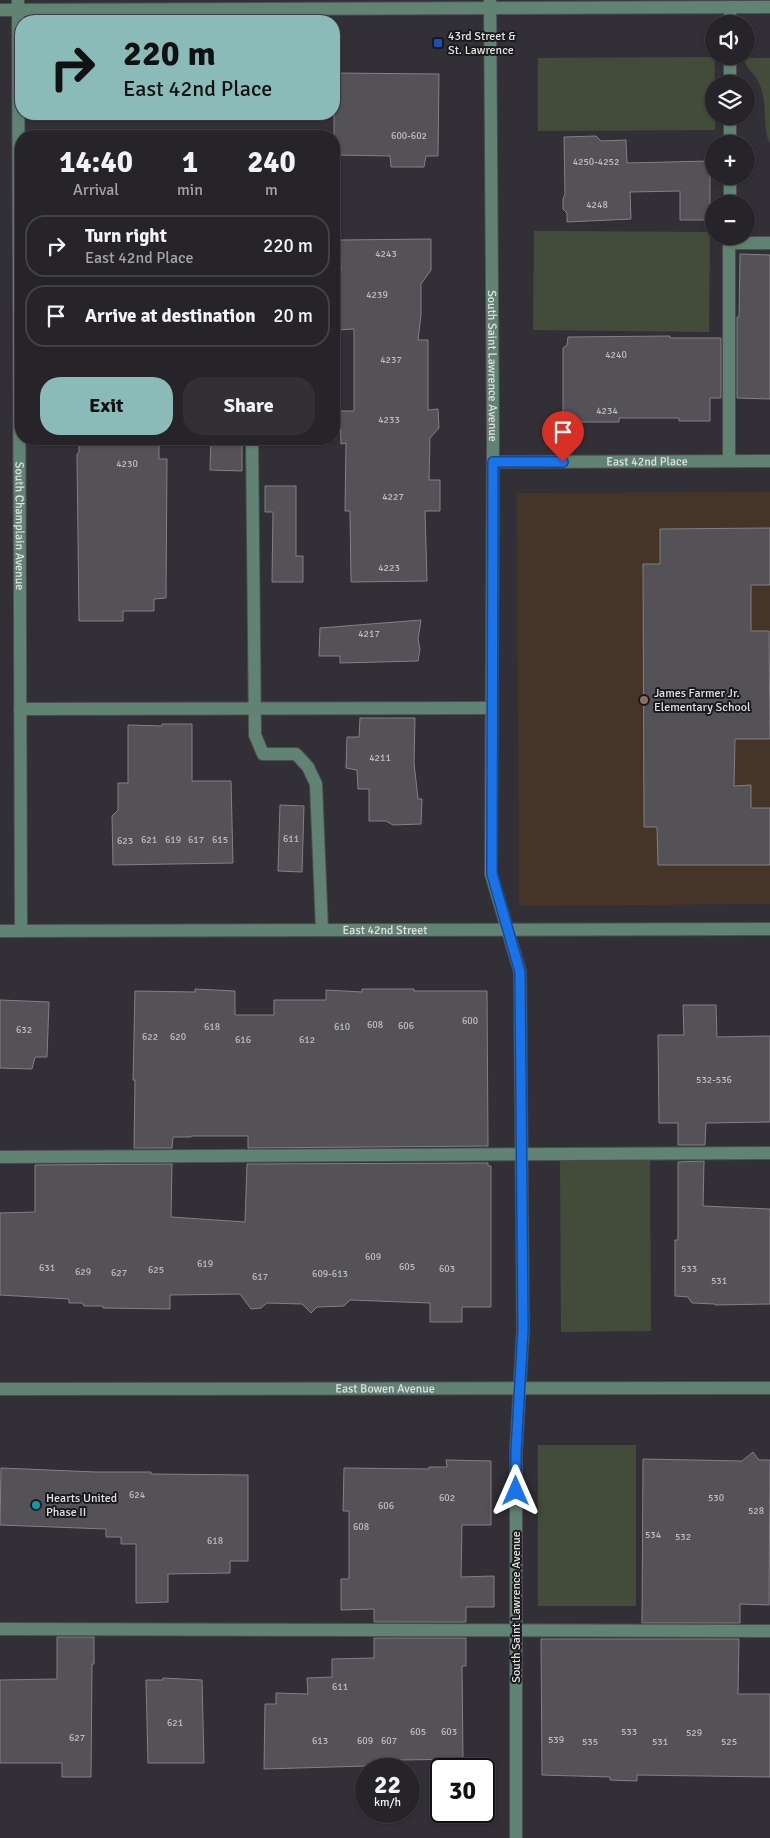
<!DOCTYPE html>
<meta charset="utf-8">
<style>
body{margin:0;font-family:Signika,sans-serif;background:#323034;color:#f1f3f6;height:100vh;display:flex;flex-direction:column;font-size:19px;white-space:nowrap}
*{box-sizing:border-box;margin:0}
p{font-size:16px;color:#a4a4a8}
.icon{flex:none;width:28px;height:28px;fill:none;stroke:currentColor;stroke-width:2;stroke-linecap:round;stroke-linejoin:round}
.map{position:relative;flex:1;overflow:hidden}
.sheet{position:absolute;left:15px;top:130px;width:325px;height:315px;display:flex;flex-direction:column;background:#262428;border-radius:20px;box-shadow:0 1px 4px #0004,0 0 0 1px #424145}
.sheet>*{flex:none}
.hud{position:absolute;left:15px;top:15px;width:325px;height:105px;border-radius:20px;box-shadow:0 1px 4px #0004,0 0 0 1px #424145;background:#8bbbb9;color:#111;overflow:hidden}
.controls{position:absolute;left:705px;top:15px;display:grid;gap:10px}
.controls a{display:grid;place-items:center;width:50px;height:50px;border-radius:50%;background:#262428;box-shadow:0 1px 4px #0004,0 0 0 1px #424145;font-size:25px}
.speed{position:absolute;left:355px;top:1758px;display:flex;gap:10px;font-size:25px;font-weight:700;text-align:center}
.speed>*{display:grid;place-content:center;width:65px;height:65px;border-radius:50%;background:#262428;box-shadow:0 1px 4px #0004,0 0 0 1px #424145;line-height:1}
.speed small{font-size:12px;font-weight:400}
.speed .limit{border:2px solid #111;border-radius:8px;background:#fff;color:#111}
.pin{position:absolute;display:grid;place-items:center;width:42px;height:42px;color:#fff;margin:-51px -21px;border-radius:50% 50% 50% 0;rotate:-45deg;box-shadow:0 0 5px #0007}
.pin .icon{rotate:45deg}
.me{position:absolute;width:55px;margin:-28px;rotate:0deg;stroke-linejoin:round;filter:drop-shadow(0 0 4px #0008)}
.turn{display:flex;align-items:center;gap:18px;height:105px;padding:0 25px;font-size:22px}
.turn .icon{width:65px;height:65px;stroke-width:2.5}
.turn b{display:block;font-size:35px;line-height:42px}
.eta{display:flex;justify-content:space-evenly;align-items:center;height:85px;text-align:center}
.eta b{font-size:30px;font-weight:800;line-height:35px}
.action{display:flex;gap:10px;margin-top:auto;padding:10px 25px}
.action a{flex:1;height:58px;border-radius:20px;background:#8bbbb9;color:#111;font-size:20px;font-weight:800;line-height:58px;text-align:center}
.action a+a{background:#323034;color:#f1f3f6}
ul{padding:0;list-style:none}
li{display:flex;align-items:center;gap:15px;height:62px;margin:0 10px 8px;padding:0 15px;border:2px solid #424145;border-radius:20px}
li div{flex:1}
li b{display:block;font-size:19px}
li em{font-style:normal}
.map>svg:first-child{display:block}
.education{fill:#453529}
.green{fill:#434c3b}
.building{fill:#545157;stroke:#827f85}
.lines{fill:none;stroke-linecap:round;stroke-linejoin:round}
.minor-casing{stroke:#4e4c52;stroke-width:14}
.minor{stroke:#618374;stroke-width:12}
.route-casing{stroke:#114b97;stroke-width:12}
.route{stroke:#1a73e8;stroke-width:9}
.transit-dot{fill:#1a4fb4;stroke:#1a191b;stroke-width:2}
.education-dot{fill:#8d6e63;stroke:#1a191b;stroke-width:2}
.culture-dot{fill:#0f9aa8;stroke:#1a191b;stroke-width:2}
.labels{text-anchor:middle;stroke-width:4;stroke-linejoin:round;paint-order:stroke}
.number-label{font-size:10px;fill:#bdbcbf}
.poi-label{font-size:12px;fill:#e0dfe2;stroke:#1a191b;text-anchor:start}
.street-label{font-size:12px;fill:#e0dfe2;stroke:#1a191b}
</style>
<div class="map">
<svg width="770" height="1838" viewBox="0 0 770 1838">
<rect width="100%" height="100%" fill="#323036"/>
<path class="education" d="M770 492V904L519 906 517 493Z"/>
<path class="green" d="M715 57 714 116H715V130L538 131V58Z
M743 58H770V144C761 125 769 101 758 81 753 72 746 68 743 58Z
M534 231 710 232 709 332 533 330Z
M650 1160 651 1331 561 1332 560 1161Z
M538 1445H636V1606H538Z"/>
<path class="building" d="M334 73 439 74 438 156H426L424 167H391L390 156 334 155Z
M596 136 601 141 626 140 627 163 710 161V220H680V191L630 192 631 219 567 222V213L563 209V199L565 194 564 137Z
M431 239V270L421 284V315L418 340H428V410L438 409 439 428 430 438 429 480H440V511H425L427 581 351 582 350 511H345L346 443 341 444 340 411H354V329L337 330V316H334V284H336L337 270H341L340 240Z
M740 254 770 255V399L737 398V317H739Z
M670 336V338H721V398H710V421H679V418H619V422H563V348L567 345 568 337Z
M79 439H159V459H167L166 598 154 599V611H123V621H79L77 454 79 452Z
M211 439H242V471L210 470Z
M265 486H296V556H303V582H272L273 512H265Z
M770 528V585H751V631H769L770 739H735L734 786 751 785V808H770V865H658L657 827H644L643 564H660V529Z
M421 620 418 639 420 649 418 661 340 663V656H319L320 628Z
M360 718H415L414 763 418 799H422L421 824 393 825 386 821H369V789H358L357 770 346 768 347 737H359Z
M162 724H192V781H231L233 863 113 865 112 816 118 810V783H128V725L162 726Z
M280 805 304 806 302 872 278 871Z
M195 989 235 991V1015H274V1000H326V990L362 992V989H414V991H487L488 1146 248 1148V1136H191V1137H173L172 1148H134L135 1080H133L135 991 195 992Z
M0 1000 49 1002 47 1057H35L32 1069 0 1068Z
M683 1005H716L717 1037 770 1036V1122L706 1123 705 1145H678V1123H659L658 1035H684Z
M704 1161 703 1206 770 1209V1304L715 1305V1304L692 1303 688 1297 675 1296V1240H678V1162Z
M488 1163V1166H491V1307H462V1322H430V1303L350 1300 344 1306 317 1307 311 1313 302 1304 267 1303 261 1308 251 1309 240 1294 170 1295V1309L103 1308V1306H84L82 1303H69V1299L0 1295V1213L35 1212V1165L172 1164 171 1217 245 1222 247 1164Z
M753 1452 759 1460H770L769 1605 740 1604V1623H642L643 1459 742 1461Z
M446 1460 491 1461V1525H462L461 1577 494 1576V1607H466V1622H374V1609L341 1610V1579H349V1511H343L344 1468 429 1469V1467H447Z
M1 1468 96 1472H151V1474L248 1475V1561H230V1573L168 1574V1602L136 1603V1544H121V1537H106V1529L0 1525Z
M57 1637H94V1664H92L91 1777H62V1763H0V1680L57 1679Z
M374 1638H466V1666H462L463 1759 400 1760V1765L264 1769 265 1704H276V1693L308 1694 307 1678 332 1677V1659L374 1658Z
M541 1639H739L738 1694H770V1777L637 1775V1781L610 1780V1777L542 1775Z
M163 1678 202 1680 204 1763H148L146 1680H163Z"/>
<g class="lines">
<defs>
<g id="minor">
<path id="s1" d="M18 0 21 931"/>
<path id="s2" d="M490 0 493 440 491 874 520 972 523 1330 516 1451V1838"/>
<path d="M0 10 770 7"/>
<path d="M730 24V7"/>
<path d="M730 84V56"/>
<path d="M730 144V116"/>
<path d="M730 204V176"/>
<path d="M729 243H770"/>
<path d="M252 439 255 735 263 754H296L308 767 316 784 322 930"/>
<path d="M729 461V236"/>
<path id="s3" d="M493 462 770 461"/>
<path d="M20 709 492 708"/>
<path id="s4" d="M0 931 770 929"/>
<path d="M0 1157 770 1153"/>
<path id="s5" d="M0 1389 770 1388"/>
<path d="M0 1629 770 1631"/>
</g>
</defs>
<use href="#minor" class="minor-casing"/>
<use href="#minor" class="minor"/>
</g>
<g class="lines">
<defs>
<path id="route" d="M516 1491V1451L523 1330 520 972 492 874 493 462H563"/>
</defs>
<use href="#route" class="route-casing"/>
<use href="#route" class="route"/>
</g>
<rect class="transit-dot" x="433" y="38" width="10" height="10" rx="2.5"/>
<circle class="education-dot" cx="644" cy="700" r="5"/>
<circle class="culture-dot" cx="36" cy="1505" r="5"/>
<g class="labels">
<g class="number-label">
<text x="409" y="139">600-602</text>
<text x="596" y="165">4250-4252</text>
<text x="597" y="208">4248</text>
<text x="386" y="257">4243</text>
<text x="377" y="298">4239</text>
<text x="616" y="358">4240</text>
<text x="391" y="363">4237</text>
<text x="607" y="414">4234</text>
<text x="389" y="423">4233</text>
<text x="127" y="467">4230</text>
<text x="393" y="500">4227</text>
<text x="389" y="571">4223</text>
<text x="369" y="637">4217</text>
<text x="380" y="761">4211</text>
<text x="291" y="842">611</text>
<text x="149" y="843">621</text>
<text x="173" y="843">619</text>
<text x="196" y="843">617</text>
<text x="220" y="843">615</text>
<text x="125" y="844">623</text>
<text x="470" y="1024">600</text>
<text x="375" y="1028">608</text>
<text x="406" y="1029">606</text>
<text x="212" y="1030">618</text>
<text x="342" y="1030">610</text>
<text x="24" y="1033">632</text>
<text x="150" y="1040">622</text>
<text x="178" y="1040">620</text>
<text x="243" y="1043">616</text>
<text x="307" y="1043">612</text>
<text x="714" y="1083">532-536</text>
<text x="373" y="1260">609</text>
<text x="205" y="1267">619</text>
<text x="407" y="1270">605</text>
<text x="47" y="1271">631</text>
<text x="447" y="1272">603</text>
<text x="689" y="1272">533</text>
<text x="156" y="1273">625</text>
<text x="83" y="1275">629</text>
<text x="119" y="1276">627</text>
<text x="330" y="1277">609-613</text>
<text x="260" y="1280">617</text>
<text x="719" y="1284">531</text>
<text x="137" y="1498">624</text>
<text x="447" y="1501">602</text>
<text x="716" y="1501">530</text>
<text x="386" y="1509">606</text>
<text x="756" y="1514">528</text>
<text x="361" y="1530">608</text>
<text x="653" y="1538">534</text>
<text x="683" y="1540">532</text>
<text x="215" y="1544">618</text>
<text x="340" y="1690">611</text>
<text x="175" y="1726">621</text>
<text x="418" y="1735">605</text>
<text x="449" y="1735">603</text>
<text x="629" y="1735">533</text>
<text x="694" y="1736">529</text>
<text x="77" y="1741">627</text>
<text x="556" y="1743">539</text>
<text x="320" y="1744">613</text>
<text x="365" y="1744">609</text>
<text x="389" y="1744">607</text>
<text x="590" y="1745">535</text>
<text x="660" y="1745">531</text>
<text x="729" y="1745">525</text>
</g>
<g class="poi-label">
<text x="448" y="40">43rd Street &amp;<tspan x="448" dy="14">St. Lawrence</tspan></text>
<text x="654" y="697">James Farmer Jr.<tspan x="654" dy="14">Elementary School</tspan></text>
<text x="46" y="1502">Hearts United<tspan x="46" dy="14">Phase II</tspan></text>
</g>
<g class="street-label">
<text dy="4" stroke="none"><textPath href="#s2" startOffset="366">South Saint Lawrence Avenue</textPath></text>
<text dy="4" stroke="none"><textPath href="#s3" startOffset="154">East 42nd Place</textPath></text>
<text dy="4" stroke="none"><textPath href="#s1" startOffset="526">South Champlain Avenue</textPath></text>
<text dy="4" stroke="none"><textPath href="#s4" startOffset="385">East 42nd Street</textPath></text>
<text dy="4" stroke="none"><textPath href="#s5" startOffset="385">East Bowen Avenue</textPath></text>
<text transform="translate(516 1607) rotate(-90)" y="4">South Saint Lawrence Avenue</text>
</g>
</g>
</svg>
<div class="controls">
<a><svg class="icon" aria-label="sound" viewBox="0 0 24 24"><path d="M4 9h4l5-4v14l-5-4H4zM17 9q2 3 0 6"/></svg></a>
<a><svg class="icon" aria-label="layers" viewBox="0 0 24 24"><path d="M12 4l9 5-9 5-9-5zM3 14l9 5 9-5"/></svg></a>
<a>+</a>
<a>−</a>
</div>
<div class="speed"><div>22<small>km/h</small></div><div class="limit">30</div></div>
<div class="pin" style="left:563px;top:462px;background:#d93025"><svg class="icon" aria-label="arrive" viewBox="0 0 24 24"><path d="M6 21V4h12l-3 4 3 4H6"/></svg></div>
<svg class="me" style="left:516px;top:1491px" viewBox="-20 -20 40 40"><path d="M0-17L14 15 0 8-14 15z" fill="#1a73e8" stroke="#fff" stroke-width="4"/></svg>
<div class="hud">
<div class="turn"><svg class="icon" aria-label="right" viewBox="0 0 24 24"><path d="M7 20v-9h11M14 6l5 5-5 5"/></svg><div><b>220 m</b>East 42nd Place</div></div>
</div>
<section class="sheet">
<div class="eta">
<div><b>14:40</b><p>Arrival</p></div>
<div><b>1</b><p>min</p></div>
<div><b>240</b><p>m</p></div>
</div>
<ul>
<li><svg class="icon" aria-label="right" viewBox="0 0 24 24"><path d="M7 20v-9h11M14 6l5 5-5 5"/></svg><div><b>Turn right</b><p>East 42nd Place</p></div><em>220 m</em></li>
<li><svg class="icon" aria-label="arrive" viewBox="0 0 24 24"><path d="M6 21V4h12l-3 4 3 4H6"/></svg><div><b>Arrive at destination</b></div><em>20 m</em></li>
</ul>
<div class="action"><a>Exit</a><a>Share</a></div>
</section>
</div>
